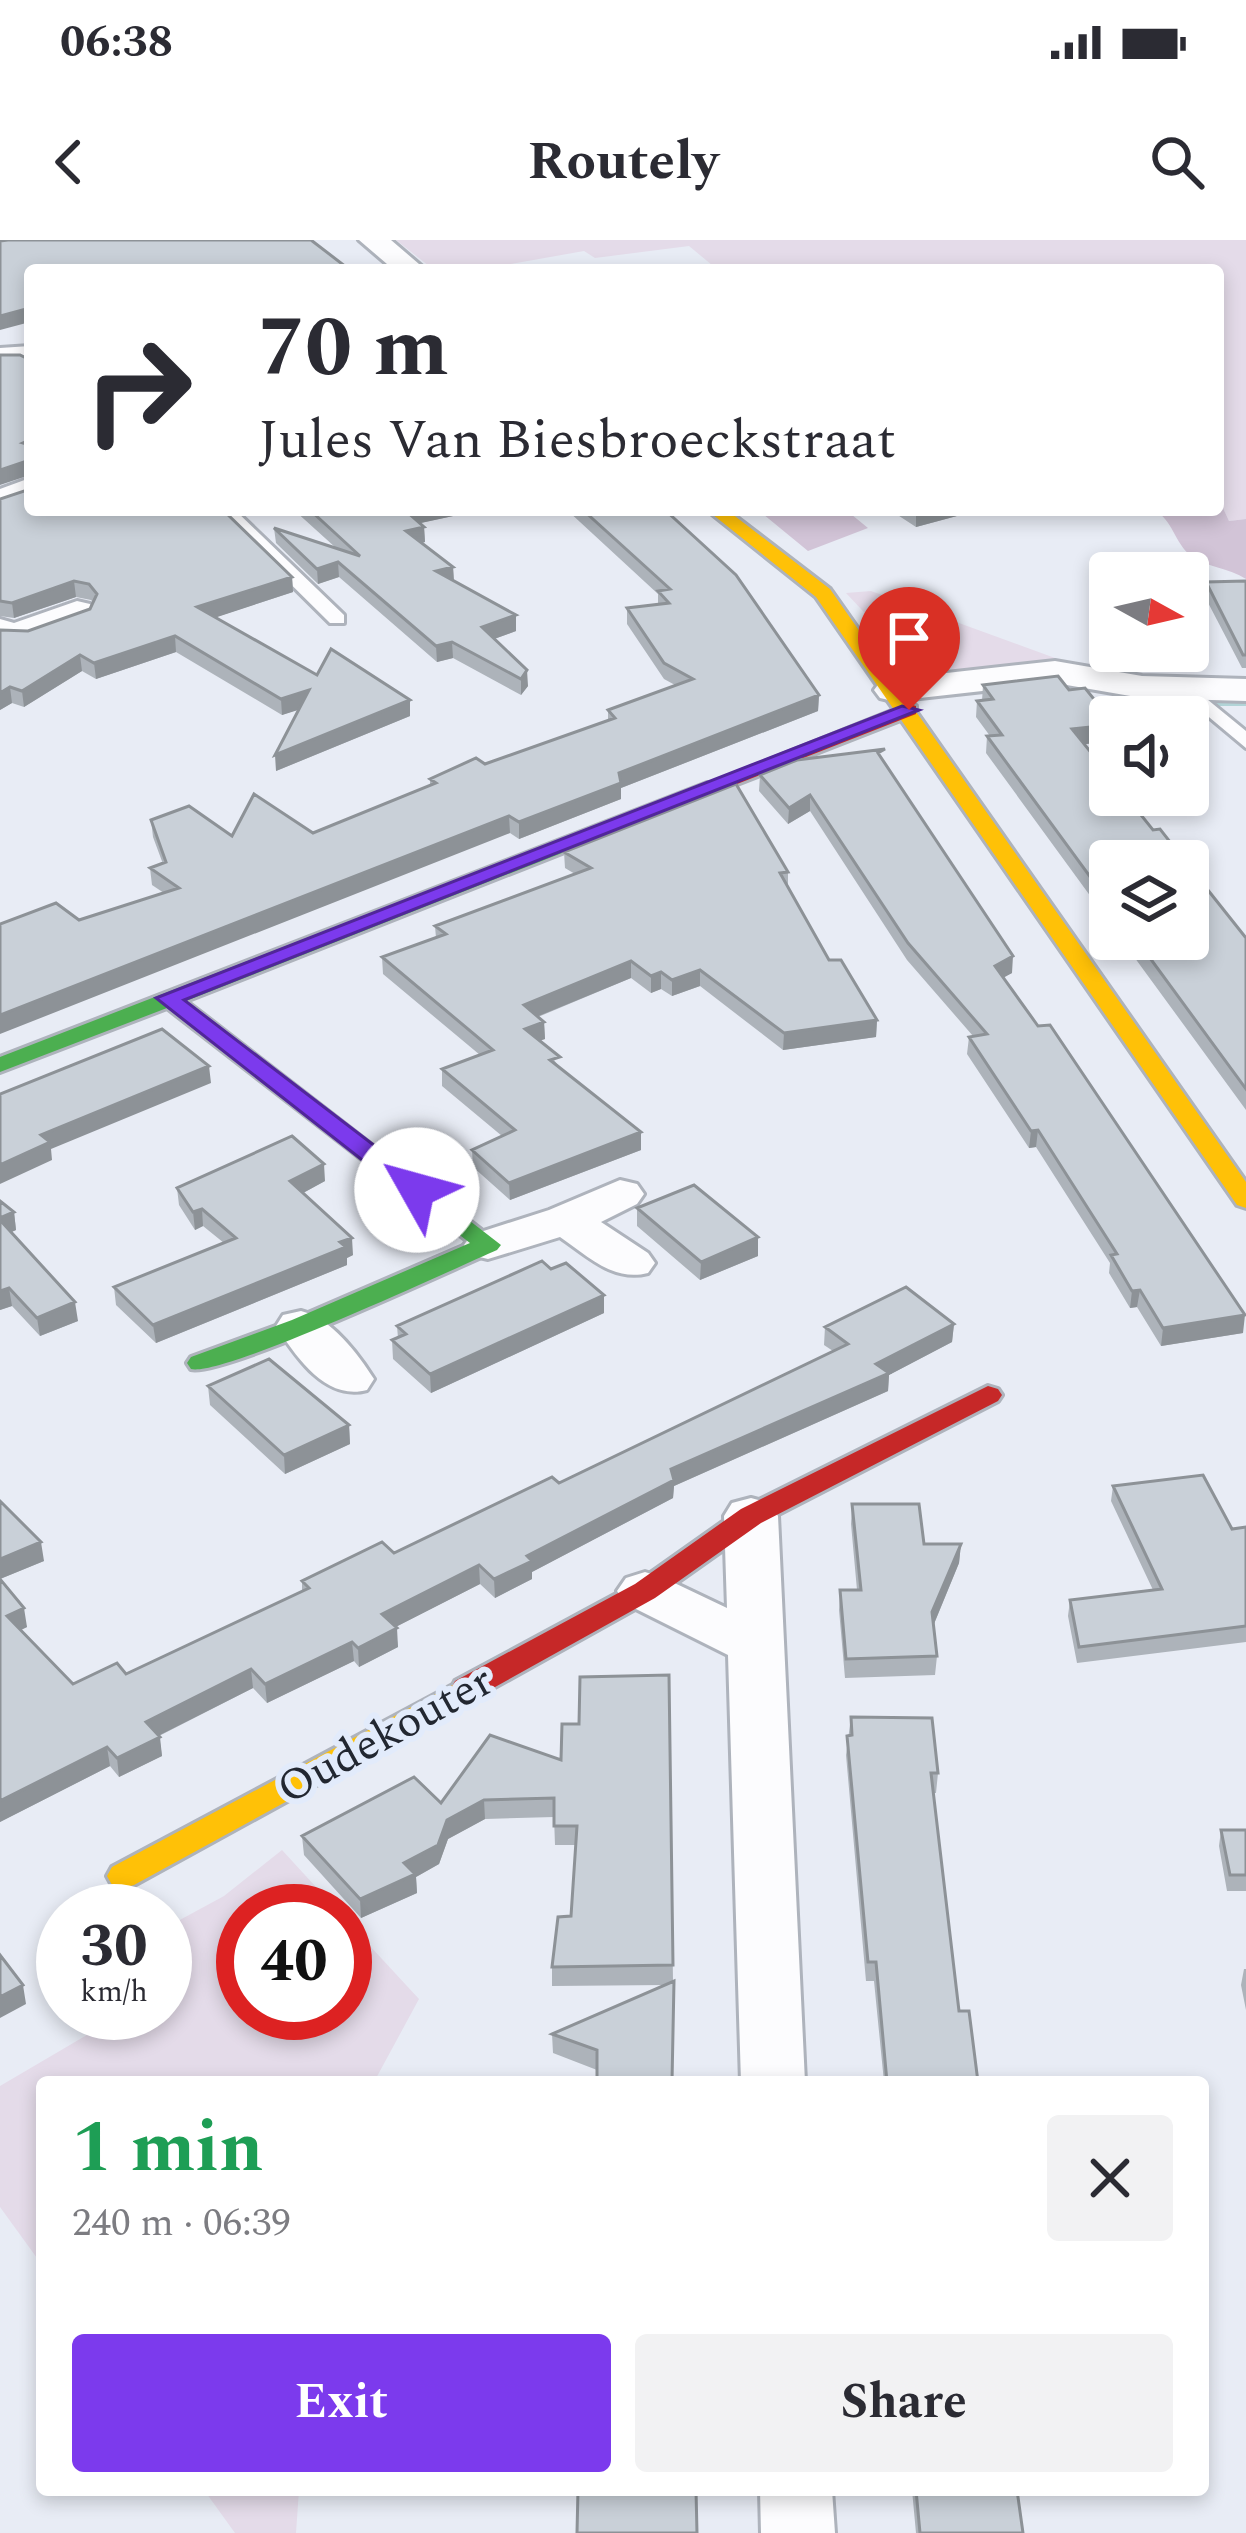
<!DOCTYPE html>
<meta charset="utf-8">
<style>
body{margin:0;font-family:Spectral,serif;background:#f2f2f3;color:#2b2b33;height:100vh;display:flex;flex-direction:column;font-size:45px;white-space:nowrap}
*{box-sizing:border-box;margin:0}
p{font-size:39px;color:#7c7c81}
.icon{flex:none;width:66px;height:66px;fill:none;stroke:currentColor;stroke-width:2;stroke-linecap:round;stroke-linejoin:round}
.map{position:relative;flex:1;overflow:hidden}
.details{position:absolute;left:36px;top:1836px;width:1173px;height:420px;display:flex;flex-direction:column;background:#fff;border-radius:12px;box-shadow:0 6px 18px #0003}
.details>*{flex:none}
.banner{position:absolute;left:24px;top:24px;width:1200px;height:252px;border-radius:12px;box-shadow:0 6px 18px #0003;background:#fff;color:#2b2b33;overflow:hidden}
.needle{width:78px;rotate:98deg}
.fabs{position:absolute;left:1089px;top:312px;display:grid;gap:24px}
.fabs a{display:grid;place-items:center;width:120px;height:120px;border-radius:12px;background:#fff;box-shadow:0 6px 18px #0003;font-size:60px}
.speed{position:absolute;left:36px;top:1644px;display:flex;gap:24px;font-size:60px;font-weight:700;text-align:center}
.speed>*{display:grid;place-content:center;width:156px;height:156px;border-radius:50%;background:#fff;box-shadow:0 6px 18px #0003;line-height:1}
.speed small{font-size:30px;font-weight:400}
.speed .limit{border:18px solid #d22;background:#fff;color:#111}
.pin{position:absolute;display:grid;place-items:center;width:102px;height:102px;color:#fff;margin:-123px -51px;border-radius:50% 50% 50% 0;rotate:-45deg;box-shadow:0 0 12px #0007}
.pin .icon{rotate:45deg}
.me{position:absolute;width:132px;margin:-66px;rotate:308deg;stroke-linejoin:round;filter:drop-shadow(0 0 9px #0008)}
.turn{display:flex;align-items:center;gap:42px;height:252px;padding:0 36px;font-size:54px}
.turn .icon{width:156px;height:156px;stroke-width:2.5}
.turn b{display:block;font-size:84px;line-height:102px}
.round{display:grid;place-items:center;flex:none;width:126px;height:126px;border-radius:12px;background:#f2f2f3}
.summary{display:flex;align-items:center;justify-content:space-between;height:204px;padding:0 36px}
h1{font-size:72px;font-weight:700;line-height:90px;color:#1e9e55}
.button{display:flex;gap:24px;margin-top:auto;padding:24px 36px}
.button a{flex:1;height:138px;border-radius:12px;background:#7c3aed;color:#fff;font-size:48px;font-weight:700;line-height:138px;text-align:center}
.button a+a{background:#f2f2f3;color:#2b2b33}
.status{display:flex;justify-content:space-between;align-items:center;height:84px;padding:0 60px;background:#fff;direction:ltr}
.status svg{height:33px;fill:currentColor}
header{display:flex;justify-content:space-between;align-items:center;height:156px;padding:0 36px;background:#fff;font-size:54px;font-weight:700}
.map>svg:first-child{display:block}
.green{fill:#e4dbe9}
.forest{fill:#d2c4d7}
.lines{fill:none;stroke-linecap:round;stroke-linejoin:round}
.stream{stroke:#b2d4d7;stroke-width:10}
.lane-casing{stroke:#aeb3bc;stroke-width:6}
.street-casing{stroke:#aeb3bc;stroke-width:6}
.fast-casing{stroke:#aeb3bc;stroke-width:6}
.slow-casing{stroke:#aeb3bc;stroke-width:6}
.jam-casing{stroke:#aeb3bc;stroke-width:6}
.lane{fill:#fcfcfe;fill-rule:evenodd}
.street{fill:#fcfcfe;fill-rule:evenodd}
.fast{fill:#4caf50;fill-rule:evenodd}
.slow{fill:#ffc107;fill-rule:evenodd}
.jam{fill:#c62828;fill-rule:evenodd}
.wall{fill:#adb3ba}
.shaded-wall{fill:#8d9297}
.building{fill:#c9d0d8;stroke:#8d9297;stroke-width:3}
.route{fill:#7c3aed;stroke:#51269a;stroke-width:3}
.labels{text-anchor:middle;stroke-width:12;stroke-linejoin:round;paint-order:stroke}
.street-label{font-size:45px;fill:#222731;stroke:#e2ebfb}
</style>
<div class="status"><b>06:38</b><svg viewBox="0 0 49 12"><path d="M0 12V9h3v3zM5 12V6h3v6zM10 12V3h3v9zM15 12V0h3v12zM26 1h20v11H26zM47 4h2v5h-2z"/></svg></div>
<header><svg class="icon" aria-label="back" viewBox="0 0 24 24"><path d="M15 5l-7 7 7 7"/></svg>Routely<svg class="icon" aria-label="search" viewBox="0 0 24 24"><circle cx="10" cy="10" r="6"/><path d="M15 15l6 6"/></svg></header>
<div class="map">
<svg width="1246" height="2293" viewBox="0 0 1246 2293">
<rect width="100%" height="100%" fill="#e8ecf5"/>
<path class="green" d="M396 0H1246V279L1229 281 1218 257V30H718L689 6 595 18 584 11 477 30H434Z
M871 351 1055 418 1049 427 919 437 910 432 882 395 890 393 883 384H875L846 353Z
M282 1610 338 1671H243V1773H345V1679L419 1759 374 1842H42V2025L0 1967V1846L92 1792 95 1773H165V1688L224 1656Z
M204 2250H299L296 2293H235Z"/>
<path class="forest" d="M1218 257 1229 281 1246 279V339C1229 328 1206 327 1191 316 1174 302 1173 280 1154 270H1218Z
M758 270H846L868 288 808 311Z"/>
<g class="lines">
<path class="stream" d="M1213 461H1246"/>
<defs>
<path id="lane" d="M216 270H235L344 375V383H330Z
M1186 442 1246 491V508L1179 452 1176 448Z"/>
<path id="street" d="M359 0H391L426 30H394Z
M30 106V124L0 126V108Z
M30 238V261L0 272V249Z
M77 361 90 364 95 372 90 380 28 403 0 402V379L14 383Z
M1055 421 1142 436 1246 439V461L1142 458 1055 443 893 461 880 458 874 450 880 442 893 439Z
M620 940 637 944 644 954 637 964 601 982 648 1013 655 1023 648 1033C613 1042 588 1016 560 997L488 1019 471 1015 464 1005 471 995 549 970Z
M301 1071C331 1078 358 1114 374 1139L367 1150C326 1161 297 1118 276 1086L283 1075Z
M751 1258 770 1263 778 1276 805 1842H741L728 1415 626 1364 617 1351 626 1338 645 1332 664 1338 727 1368 724 1276 732 1263Z
M760 2250H832L835 2293H761Z"/>
<path id="fast" d="M707 543 714 545V553L186 761 501 1005 497 1010C451 1030 223 1137 191 1129L187 1123 191 1117 292 1080 470 1003 167 768 0 832V817Z"/>
<path id="slow" d="M707 270H727L830 349 1246 942V968L1237 965 816 357Z
M466 1438 477 1441 481 1449 477 1457 134 1645 123 1648 112 1645 107 1636 112 1627Z"/>
<path id="jam" d="M909 464 916 466V474L714 553H700L697 549Z
M988 1146 998 1149 1002 1155 998 1161 761 1283 655 1358 477 1457H455L451 1449 455 1441 635 1344 741 1269Z"/>
</defs>
<use href="#lane" class="lane-casing"/>
<use href="#street" class="street-casing"/>
<use href="#fast" class="fast-casing"/>
<use href="#slow" class="slow-casing"/>
<use href="#jam" class="jam-casing"/>
<use href="#lane" class="lane"/>
<use href="#street" class="street"/>
<use href="#fast" class="fast"/>
<use href="#slow" class="slow"/>
<use href="#jam" class="jam"/>
</g>
<path class="wall" d="M0 259 292 337 293 352 216 377 317 435 410 460V476L276 531 299 469 282 475 176 412 96 439 82 431 24 467 12 463 0 470 28 391 90 369 93 362 91 360 76 357 14 378 0 376Z
M294 270H481L420 283 424 287 425 302 422 303 453 327 454 341 516 391 494 399 528 446 521 455 453 418 437 422 339 337 318 344 276 303 274 288 336 308Z
M567 270H665L819 455 818 471 621 548V559L519 599 510 593 79 680 164 653 152 645 150 628 163 624 153 597 151 580 232 596 313 593 430 545V539L485 524 608 480V470L675 445 664 439 627 384V368L658 365V354Z
M890 270H969L968 273 916 287Z
M1246 341V428H1242L1204 355 1206 342Z
M983 445 1069 450 1110 479V501L1084 504 1110 621V683L986 513 987 496H990L976 477 977 461H982Z
M885 522 1012 733 1003 737 1243 1093 1161 1106 1137 1067 1130 1068 1109 1033 1110 1023 1036 907 1029 908 967 814 969 797 973 796 907 720 810 571 788 584 759 551 760 535Z
M564 612 788 632V647L829 720 877 780 876 797 783 810 700 746 672 756 661 749 651 753 631 738 538 777 544 782 545 799 539 800 560 828 641 892V910L510 960 473 927 472 910 502 896 442 846V829L480 815 383 734 382 717 436 698 435 686 575 634 565 628Z
M1246 698V870L1121 699Z
M325 941 303 953 353 1015 347 1018V1025L156 1103 116 1065 114 1047 224 1003 203 986 195 990 179 965 177 948Z
M637 968 758 1016 700 1040 637 986Z
M14 972 16 990 11 992 78 1081 40 1096 12 1066 0 1070Z
M551 1029 604 1055V1073L431 1153 393 1119 392 1100 398 1098 397 1086Z
M954 1084 952 1102 889 1135 888 1151 674 1246 673 1258 532 1332V1339L495 1358 480 1344 395 1387 398 1407 359 1427 354 1421 267 1463 253 1448 159 1496 162 1516 119 1537 110 1526 0 1582V1261L44 1321 0 1339 27 1387 21 1390 73 1444 126 1434 302 1351V1341L394 1313 559 1243 833 1111 824 1105 825 1087Z
M208 1146 349 1185 350 1204 285 1234 210 1165Z
M1113 1246 1232 1289 1246 1287V1402L1077 1423 1068 1376 1070 1360 1153 1350 1111 1261Z
M852 1264 924 1304H961L959 1323 934 1384 937 1416 935 1435 845 1438 839 1370 840 1350H857L851 1284Z
M669 1435 673 1742 597 1830 553 1813 552 1794 666 1745 552 1746V1727L571 1676 575 1605H555L554 1577 485 1579 448 1599 439 1624 416 1637 417 1653 361 1678 304 1615 302 1596 441 1563 561 1520 579 1484Z
M851 1477 938 1533 936 1553H933L959 1771 978 1842H884L874 1741H866L846 1515Z
M1221 1590H1246V1651H1227L1219 1606Z
M1244 1729H1246V1770L1241 1745Z
M912 2250H1017L1023 2293H916Z"/>
<path class="shaded-wall" d="M30 68V82L0 90V76Z
M30 220V235L0 245V230Z
M410 270H481L407 286 406 271Z
M922 270H969L968 273 916 287V272Z
M424 287 425 302 407 306 406 291Z
M338 322 339 337 318 344 317 329Z
M453 327 454 343 436 331Z
M292 337 293 352 199 383 197 367Z
M74 341 76 357 14 378 12 363Z
M516 375V391L483 403 482 387Z
M175 396 176 412 96 439 94 423Z
M452 402 453 418 437 422 436 406Z
M80 415 82 431 24 467 22 451Z
M527 430 528 446 521 455V439Z
M10 447 12 463 0 470V453Z
M309 450 311 466 282 475 281 459Z
M819 455 818 471 621 548V559L519 599V582L619 533Z
M410 460V476L276 531 275 515Z
M1110 485V501L1071 506 1072 489Z
M810 555V571L788 584 789 568Z
M509 576 510 593 0 794V775Z
M1013 716 1012 733 994 743 995 726Z
M631 721V738L524 782V765Z
M700 730V746L672 756V740Z
M661 732V749L651 753V736Z
M877 780 876 797 783 810 784 793Z
M544 782 545 799 525 806V789Z
M209 826 211 843 51 909 52 920 0 944V925L41 895Z
M1038 890 1036 907 1029 908 1031 891Z
M641 892V910L510 960 509 943Z
M324 924 325 941 292 959 290 941Z
M202 969 203 986 195 990 193 972Z
M14 972 16 990 1 997 0 978Z
M758 997V1016L700 1040 701 1022Z
M352 998 353 1015 347 1018V1025L156 1103 153 1085Z
M9 1048 12 1066 0 1070V1051Z
M1140 1050 1137 1067 1130 1068 1132 1051Z
M604 1055V1073L431 1153 430 1134Z
M75 1062 78 1081 40 1096 37 1078Z
M1245 1075 1243 1093 1161 1106 1163 1088Z
M954 1084 952 1102 889 1135 888 1151 674 1246 673 1258 532 1332V1339L495 1358 494 1339 527 1316 671 1229Z
M349 1185 350 1204 285 1234 284 1215Z
M41 1302 44 1321 0 1339V1319Z
M961 1304 959 1323 931 1391 932 1372Z
M479 1325 480 1344 384 1393 382 1374Z
M24 1368 27 1387 10 1395 7 1376Z
M397 1388 398 1407 359 1427 358 1408Z
M352 1402 354 1421 267 1463 265 1444Z
M251 1429 253 1448 148 1501 146 1482Z
M160 1497 162 1516 119 1537 117 1518Z
M107 1507 110 1526 0 1582V1561Z
M484 1560 485 1579 448 1599 439 1624 416 1637 417 1653 361 1678 360 1659 404 1623 447 1580Z
M23 1745 26 1764 0 1778V1757Z"/>
<path class="building" d="M8 0H311L350 30H30V68L0 76V1Z
M0 115H20L30 120V200L23 203 30 205V220L0 230Z
M30 249V270L224 271 292 337 197 367 317 435 331 409 410 460 275 515 309 450 281 459 175 396 94 423 80 415 22 451 10 447 0 453V390L28 391 90 369 97 354 89 344 74 341 12 363 0 361V259Z
M310 270H410L406 271 424 287 406 291 453 327 436 331 516 375 482 387 527 430 521 439 452 402 436 406 338 322 317 329 274 288 360 316Z
M583 270H665L736 335 819 455 619 533 621 543 519 582 509 576 0 775V684L56 663 79 680 179 648 150 628 166 622 151 580 189 566 232 596 254 554 313 593 436 543 430 539 476 518 485 524 615 478 608 470 693 439 664 423 627 368 669 363 658 351 670 349Z
M1246 341V415H1243L1206 342Z
M1058 436 1069 450 1085 448 1110 479V485L1072 489 1110 536V555H1125L1153 590 1160 589 1185 621H1110V664L987 496 1002 495 977 461 993 459 983 445Z
M885 509 878 513 1013 716 995 726 1038 786 1050 785 1245 1075 1163 1088 1140 1050 1132 1051 1111 1015 1117 1014 1038 890 1031 891 969 797 987 794 908 703 810 555 789 568 760 535 797 520Z
M736 544 788 632 780 633 829 720H841L877 780 784 793 700 730 672 740 661 732 651 736 631 721 524 765 544 782 525 789 560 817 550 820 641 892 509 943 472 910 515 890 442 829 493 810 382 717 446 694 435 686 591 628 564 612Z
M1188 625 1246 698V849L1136 699H1188Z
M162 789 209 826 41 895 50 902 0 925V854Z
M292 896 324 924 290 941 352 998 340 1002 346 1007 153 1085 114 1047 236 998 202 969 193 972 177 948Z
M694 945 758 997 701 1022 637 968Z
M0 961 14 972 0 978Z
M0 980 75 1062 37 1078 9 1048 0 1051Z
M542 1021 551 1029 566 1023 604 1055 430 1134 392 1100 406 1094 397 1086Z
M906 1047 954 1084 876 1124 889 1133 671 1229 674 1240 527 1316 532 1321 494 1339 479 1325 382 1374 397 1388 358 1408 352 1402 265 1444 251 1429 146 1482 160 1497 117 1518 107 1507 0 1561V1339L24 1368 7 1376 73 1444 117 1423 126 1434 309 1348 302 1341 382 1302 394 1313 552 1237 559 1243 848 1104 825 1087Z
M269 1119 349 1185 284 1215 208 1146Z
M1203 1235 1232 1289 1246 1287V1386L1079 1407 1070 1360 1162 1349 1113 1246Z
M0 1261 41 1302 0 1319Z
M852 1264H919L924 1304H961L932 1372 937 1416 846 1419 840 1350H861Z
M669 1435 673 1725 552 1727 558 1677 571 1676 577 1586H554V1558L484 1560 447 1580 438 1605 404 1623 415 1634 360 1659 302 1596 414 1537 441 1563 490 1495 561 1520 562 1484H579L580 1437Z
M851 1477 932 1478 938 1533H931L959 1771H969L978 1842H887L876 1722H868L847 1496 852 1495Z
M1221 1590H1246V1635H1230Z
M0 1715 23 1745 0 1757Z
M674 1741 672 1842H597V1810L552 1794Z
M578 2250H696L697 2293H577Z
M916 2250H1017L1023 2293H920Z"/>
<path class="route" d="M902 466 919 470 184 760 426 945 430 950 426 956H408L156 758Z"/>
<g class="labels">
<g class="street-label">
<text transform="translate(384 1493) rotate(-29)" y="16">Oudekouter</text>
</g>
</g>
</svg>
<div class="fabs">
<a><svg class="needle" viewBox="-14 -14 28 28"><path d="M0-13l5 13h-10z" fill="#e53935"/><path d="M0 13l5-13h-10z" fill="#7c7c81"/></svg></a>
<a><svg class="icon" aria-label="sound" viewBox="0 0 24 24"><path d="M4 9h4l5-4v14l-5-4H4zM17 9q2 3 0 6"/></svg></a>
<a><svg class="icon" aria-label="layers" viewBox="0 0 24 24"><path d="M12 4l9 5-9 5-9-5zM3 14l9 5 9-5"/></svg></a>
</div>
<div class="speed"><div>30<small>km/h</small></div><div class="limit">40</div></div>
<div class="pin" style="left:909px;top:470px;background:#d93025"><svg class="icon" aria-label="arrive" viewBox="0 0 24 24"><path d="M6 21V4h12l-3 4 3 4H6"/></svg></div>
<svg class="me" style="left:417px;top:950px" viewBox="-20 -20 40 40"><circle r="19" fill="#fff"/><path d="M0-13L10 11 0 6-10 11z" fill="#7c3aed"/></svg>
<div class="banner">
<div class="turn"><svg class="icon" aria-label="right" viewBox="0 0 24 24"><path d="M7 20v-9h11M14 6l5 5-5 5"/></svg><div><b>70 m</b>Jules Van Biesbroeckstraat</div></div>
</div>
<section class="details">
<div class="summary"><div><h1>1 min</h1><p>240 m · 06:39</p></div><a class="round"><svg class="icon" aria-label="close" viewBox="0 0 24 24"><path d="M6 6l12 12M18 6L6 18"/></svg></a></div>
<div class="button"><a>Exit</a><a>Share</a></div>
</section>
</div>
